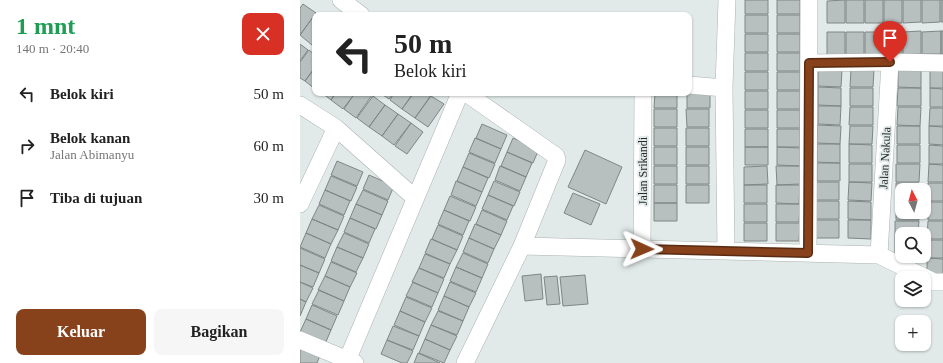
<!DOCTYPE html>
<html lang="id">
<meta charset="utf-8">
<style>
body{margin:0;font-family:"Times New Roman",serif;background:#f6f6f6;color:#222;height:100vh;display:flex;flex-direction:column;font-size:15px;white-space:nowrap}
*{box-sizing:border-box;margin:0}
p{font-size:13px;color:#767676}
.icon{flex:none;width:22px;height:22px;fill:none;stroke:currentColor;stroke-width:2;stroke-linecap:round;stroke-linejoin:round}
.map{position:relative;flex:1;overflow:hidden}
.panel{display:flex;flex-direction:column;background:#fff;width:300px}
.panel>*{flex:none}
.hud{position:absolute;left:12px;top:12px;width:380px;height:84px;border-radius:8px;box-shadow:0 1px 3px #0004;background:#fff;color:#222;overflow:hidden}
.needle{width:26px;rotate:354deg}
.buttons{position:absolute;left:595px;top:183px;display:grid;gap:8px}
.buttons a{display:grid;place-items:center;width:36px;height:36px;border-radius:8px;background:#fff;box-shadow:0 1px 3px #0004;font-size:20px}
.pin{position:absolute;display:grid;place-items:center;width:34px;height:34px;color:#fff;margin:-41px -17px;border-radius:50% 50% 50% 0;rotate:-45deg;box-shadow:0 0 4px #0007}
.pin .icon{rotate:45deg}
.me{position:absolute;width:44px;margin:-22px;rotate:91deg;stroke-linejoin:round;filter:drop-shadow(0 0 3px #0008)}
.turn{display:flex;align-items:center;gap:14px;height:84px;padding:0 16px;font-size:18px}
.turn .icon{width:52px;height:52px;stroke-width:2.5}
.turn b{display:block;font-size:28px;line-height:34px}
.round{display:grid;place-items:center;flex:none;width:42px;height:42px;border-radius:8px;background:#f6f6f6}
.overview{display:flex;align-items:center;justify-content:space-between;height:68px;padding:0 16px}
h1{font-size:24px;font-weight:700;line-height:30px;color:#1e9e55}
.action{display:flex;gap:8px;margin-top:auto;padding:8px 16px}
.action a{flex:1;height:46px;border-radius:8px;background:#88421b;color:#fff;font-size:16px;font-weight:700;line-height:46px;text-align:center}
.action a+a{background:#f6f6f6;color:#222}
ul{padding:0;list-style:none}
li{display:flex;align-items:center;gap:12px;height:52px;padding:0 16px}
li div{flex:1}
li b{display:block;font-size:15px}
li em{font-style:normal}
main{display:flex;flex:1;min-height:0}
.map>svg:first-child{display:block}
.building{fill:#b7bfbf;stroke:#7f8686}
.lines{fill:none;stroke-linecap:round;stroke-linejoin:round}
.minor-casing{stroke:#abb2b2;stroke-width:18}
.minor{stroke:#fff;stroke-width:17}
.route-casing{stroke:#582b12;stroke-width:10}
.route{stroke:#88421b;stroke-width:7}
.labels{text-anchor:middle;stroke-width:3.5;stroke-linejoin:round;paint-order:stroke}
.street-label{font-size:12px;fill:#272a2a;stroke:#e1e9e9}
</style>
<main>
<section class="panel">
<div class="overview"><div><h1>1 mnt</h1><p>140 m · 20:40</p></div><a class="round" style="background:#d93025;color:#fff"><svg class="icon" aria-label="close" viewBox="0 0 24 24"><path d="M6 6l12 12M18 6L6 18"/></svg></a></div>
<ul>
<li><svg class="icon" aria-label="left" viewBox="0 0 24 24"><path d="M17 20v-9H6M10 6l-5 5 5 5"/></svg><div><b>Belok kiri</b></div><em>50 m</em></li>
<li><svg class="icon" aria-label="right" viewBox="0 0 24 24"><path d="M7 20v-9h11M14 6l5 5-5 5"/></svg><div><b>Belok kanan</b><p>Jalan Abimanyu</p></div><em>60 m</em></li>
<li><svg class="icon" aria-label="arrive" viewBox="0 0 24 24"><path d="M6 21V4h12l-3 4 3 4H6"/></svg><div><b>Tiba di tujuan</b></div><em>30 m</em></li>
</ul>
<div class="action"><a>Keluar</a><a>Bagikan</a></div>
</section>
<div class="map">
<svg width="643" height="363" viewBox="0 0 643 363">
<rect width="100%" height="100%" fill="#e1e9e9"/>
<path class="building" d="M445 0H468V14H445Z
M477 0H500V14H477Z
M545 0V23H527V1Z
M546 0H564V23H546Z
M565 0H583V23H565Z
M584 0H602V23H584Z
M603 0H621V22L603 23Z
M622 0H640V22L622 23Z
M641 0H643V22H641Z
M3 4 16 13 0 35V8Z
M16 13 18 15H15V41L12 45 0 35Z
M445 15H468V33H445Z
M477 15H500V33H477Z
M621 31V54L603 55V32Z
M641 31V54H622V32Z
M641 31H643V54H641Z
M527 32H545V55H527Z
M546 32H564V55H546Z
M565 32H583V55H565Z
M584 32H602V55H584Z
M445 34H468V52H445Z
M477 34H500V52H477Z
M0 44 8 50 0 61Z
M9 50 15 55V67L5 81 0 78V62Z
M445 53H468V71H445Z
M477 53H500V71H477Z
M15 68V89L5 81Z
M518 68 542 69 541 87 518 86Z
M551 69H574L573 87H550Z
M598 69 621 70V88L598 87Z
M630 70H643V88H630Z
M445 72H468V90H445Z
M477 72H500V90H477Z
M518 87 541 88V106L518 105Z
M550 88H573V106H550Z
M598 88H621V106H597Z
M630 88 643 89V107H630Z
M410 90V108H387V93Z
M445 91H468V109H445Z
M477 91H500V109H477Z
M22 93H35L31 100Z
M36 93H55L43 109 31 100Z
M55 93H69L72 95 56 118 44 109Z
M80 93H94L89 99Z
M94 93H113L102 109 90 100Z
M114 93H128L131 95 115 118 102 109Z
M355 93H377V108H354Z
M73 96 85 105 69 127 57 118Z
M131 96 144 104 128 127 115 118Z
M85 105 98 114 82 136 69 127Z
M518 106H541L540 125 518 124Z
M550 107H573V125H549Z
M598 107H621L620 126 597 125Z
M630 108H643V126H629Z
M354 109H377V127H354Z
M386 109H409V127H387Z
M445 110H468V128H445Z
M477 110H500V128H477Z
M98 114 111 123 94 145 82 136Z
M111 123 123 132 107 154 95 146Z
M182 124 207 135 201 149 176 138Z
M517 125 541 126 540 144 517 143Z
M550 126H573L572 144H549Z
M597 126H620V144H597Z
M629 126 643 127V145L629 144Z
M354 128H377V146H354Z
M386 128H409V146H386Z
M445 129H468V147H445Z
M477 129H500V147H477Z
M175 138 201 149 195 163 169 152Z
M213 138 239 149 233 163 207 152Z
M517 144H540V163L517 162Z
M549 144 572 145V163H549Z
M597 145H620V163H597Z
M629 145 643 146V164H629Z
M354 147H377V165H354Z
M386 147H409V165H386Z
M445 147H468V165H445Z
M477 147 500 148V166L477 165Z
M285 150 322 167 306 204 268 187Z
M207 152 232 163 226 177 201 166Z
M169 153 195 164 189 178 163 167Z
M37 161 63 172 57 186 31 175Z
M517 163H540V181H517Z
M549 164H572V182H549Z
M596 164H620L619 182H596Z
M629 164 643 165V182H628Z
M200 166 226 177 220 191 195 180Z
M354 166H377V184H354Z
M386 166H409V184H386Z
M467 166 468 184 444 185V167Z
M476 166H500V184L477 185Z
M163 167 188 178 182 192 157 181Z
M69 175 94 186 88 200 63 189Z
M31 176 57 187 51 201 25 190Z
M156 181 182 192 176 206 151 195Z
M194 181 220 192 214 206 188 195Z
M516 182H539V200H516Z
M549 182 572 183 571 201 548 200Z
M596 183H619V190H602V201H596Z
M628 183H643V201H628Z
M354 185H377V203H354Z
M386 185H409V203H386Z
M444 185H467V203H444Z
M476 185H500L499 204 476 203Z
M25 190 50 201 44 215 19 204Z
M63 190 88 201 82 215 56 204Z
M273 193 300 204 291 225 264 213Z
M188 195 213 206 207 220 182 209Z
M150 196 176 207 170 221 144 210Z
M516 201H539V219H516Z
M548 201 571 202V220L548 219Z
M596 201 602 202V212H619V220H596Z
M628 202H643V220H628Z
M354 203H377V221H354Z
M56 204 82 215 76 229 50 218Z
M444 204H467V222H444Z
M476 204H500L499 222H476Z
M19 205 44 216 38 230 12 219Z
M144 210 169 221 163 235 138 224Z
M182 210 207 221 201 235 176 224Z
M50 218 75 229 69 243 44 232Z
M12 219 38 230 31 244 6 233Z
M516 220H539V238H515Z
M548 220H571V239L548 238Z
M595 221H619L618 234H602V239H595Z
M628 221H643V239H627Z
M444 223H467V241H444Z
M476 223H500L499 241H476Z
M175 224 201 235 194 249 169 238Z
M138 225 163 236 157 250 132 239Z
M6 233 31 244 25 258 0 247Z
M44 233 69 244 63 258 37 247Z
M169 238 194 249 188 263 163 252Z
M131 239 157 250 150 264 125 253Z
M595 239H602V256H618V258L595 257Z
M628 240H643V258H627Z
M37 247 63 258 56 272 31 261Z
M0 248 25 259 19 273 0 265Z
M163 253 188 264 182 278 156 267Z
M125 254 150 264 144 278 119 268Z
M627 258 643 259V277H627Z
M31 262 57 273 50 287 25 276Z
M0 265 19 273 13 287 0 282Z
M156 267 182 278 176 292 150 281Z
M119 268 144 279 138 293 112 282Z
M241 274 243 299 225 301 222 276Z
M285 275 288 304 263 306 260 277Z
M25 276 50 287 44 301 18 290Z
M257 276 260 304 247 305 244 277Z
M0 282 13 288 6 302 0 299Z
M113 282 138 293 132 307 106 296Z
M150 282 176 293 169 307 144 296Z
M19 290 44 301 38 315 12 304Z
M144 296 169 307 163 321 138 310Z
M106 297 132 308 125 322 100 311Z
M0 299 6 302 0 316Z
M12 305 37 316 31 330 6 319Z
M100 311 125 322 119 336 94 325Z
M138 311 163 321 157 335 131 325Z
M6 319 31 330 25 344 0 332Z
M131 325 157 336 150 350 125 339Z
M93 326 119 336 113 350 87 340Z
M125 339 150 350 144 363 119 353Z
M87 340 113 351 107 363H102L81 354Z
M0 344 21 353 17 363H0Z
M118 353 140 363H114Z"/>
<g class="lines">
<defs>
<path id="minor" d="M41 0 61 15
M509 63 590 62 643 63
M389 85 424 88
M0 105 36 128 115 198
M0 204 36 128
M222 246 579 255 634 282H643
M342 249 343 93
M426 251 424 88 427 0
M508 253 509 0
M579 255 590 62
M0 340 55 363
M46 363 160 93
M165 363 222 246 257 160 256 156 166 93"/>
</defs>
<use href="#minor" class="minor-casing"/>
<use href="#minor" class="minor"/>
</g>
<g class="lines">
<defs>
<path id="route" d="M342 249 508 253 509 63 590 62"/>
</defs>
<use href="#route" class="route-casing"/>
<use href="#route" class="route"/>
</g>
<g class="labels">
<g class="street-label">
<text transform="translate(585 158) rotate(-87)" y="4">Jalan Nakula</text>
<text transform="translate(343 171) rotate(-90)" y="4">Jalan Srikandi</text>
</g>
</g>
</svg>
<div class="buttons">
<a><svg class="needle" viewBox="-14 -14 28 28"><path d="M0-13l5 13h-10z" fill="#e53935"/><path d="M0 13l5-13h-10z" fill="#767676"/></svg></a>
<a><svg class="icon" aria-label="search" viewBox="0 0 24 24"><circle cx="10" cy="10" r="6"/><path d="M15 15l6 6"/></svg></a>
<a><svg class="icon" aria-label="layers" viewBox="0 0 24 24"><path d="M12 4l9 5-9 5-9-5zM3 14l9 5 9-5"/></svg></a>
<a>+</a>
</div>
<div class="pin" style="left:590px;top:62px;background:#d93025"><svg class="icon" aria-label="arrive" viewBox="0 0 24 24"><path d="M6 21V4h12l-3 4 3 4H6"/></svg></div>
<svg class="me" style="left:342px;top:249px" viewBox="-20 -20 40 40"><path d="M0-17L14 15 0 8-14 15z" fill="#88421b" stroke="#fff" stroke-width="4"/></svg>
<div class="hud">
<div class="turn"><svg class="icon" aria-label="left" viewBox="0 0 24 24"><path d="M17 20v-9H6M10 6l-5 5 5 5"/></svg><div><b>50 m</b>Belok kiri</div></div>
</div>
</div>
</main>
